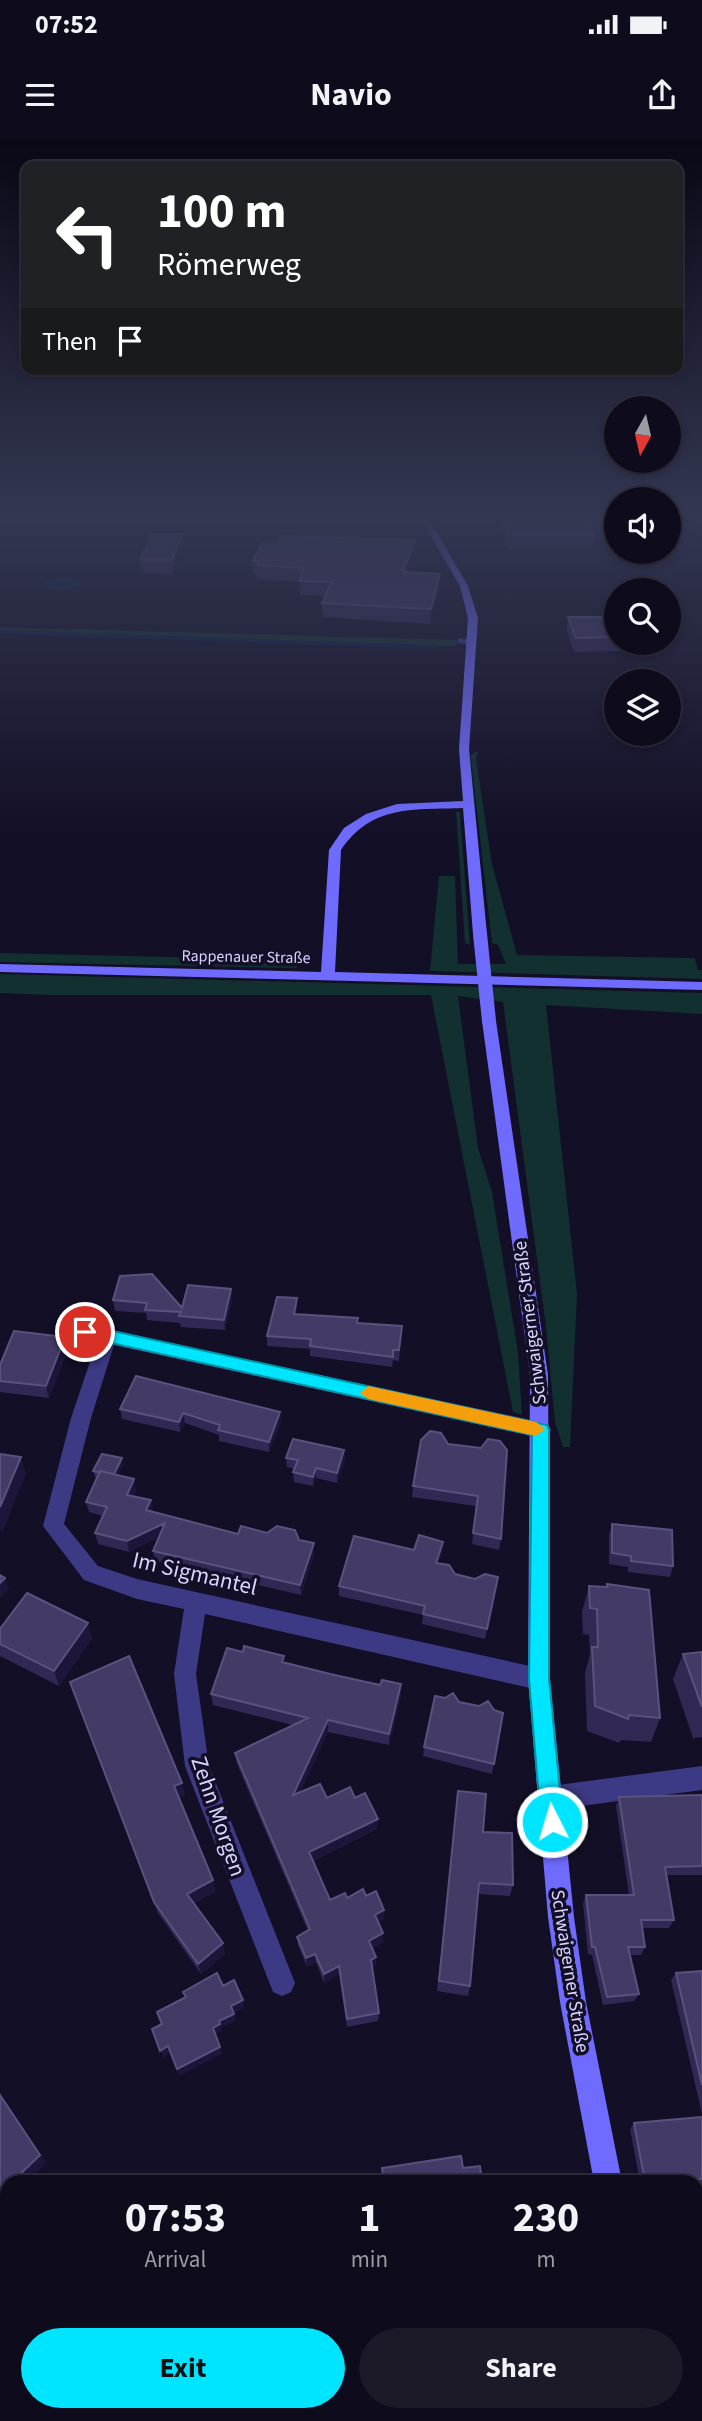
<!DOCTYPE html>
<meta charset="utf-8">
<style>
body{margin:0;font-family:"Source Sans 3",sans-serif;background:#1c1929;color:#f1f3f6;height:100vh;display:flex;flex-direction:column;font-size:26px;white-space:nowrap}
*{box-sizing:border-box;margin:0}
p{font-size:23px;color:#9b9ba3}
.icon{flex:none;width:38px;height:38px;fill:none;stroke:currentColor;stroke-width:2;stroke-linecap:round;stroke-linejoin:round}
.map{position:relative;flex:1;overflow:hidden}
.drawer{position:absolute;left:0px;top:2035px;width:704px;height:247px;display:flex;flex-direction:column;background:#0e0b1c;border-radius:21px 21px 0 0;box-shadow:0 4px 10px #0003,0 0 0 2px #2e2b3b}
.drawer>*{flex:none}
.guide{position:absolute;left:21px;top:21px;width:662px;height:214px;border-radius:14px;box-shadow:0 4px 10px #0003,0 0 0 2px #2e2b3b;background:#202124;color:#fff;overflow:hidden}
.needle{width:46px;rotate:188deg}
.controls{position:absolute;left:604px;top:256px;display:grid;gap:14px}
.controls a{display:grid;place-items:center;width:77px;height:77px;border-radius:50%;background:#0e0b1c;box-shadow:0 4px 10px #0003,0 0 0 2px #2e2b3b;font-size:35px}
.pin{position:absolute;display:grid;place-items:center;width:60px;height:60px;color:#fff;margin:-30px;border:4px solid #fff;border-radius:50%;box-shadow:0 2px 7px #0007}
.me{position:absolute;width:77px;margin:-38px;rotate:355deg;stroke-linejoin:round;filter:drop-shadow(0 0 5px #0008)}
.turn{display:flex;align-items:center;gap:24px;height:147px;padding:0 21px;font-size:32px}
.turn .icon{width:91px;height:91px;stroke-width:2.5}
.turn b{display:block;font-size:49px;line-height:60px}
.then{display:flex;align-items:center;height:66px;padding:0 21px;background:#0003;gap:14px;font-size:26px}
.eta{display:flex;justify-content:space-evenly;align-items:center;height:119px;text-align:center}
.eta b{font-size:42px;font-weight:700;line-height:49px}
.primary-button{display:flex;gap:14px;margin-top:auto;padding:14px 21px}
.primary-button a{flex:1;height:80px;border-radius:42px;background:#00e5ff;color:#111;font-size:28px;font-weight:700;line-height:80px;text-align:center}
.primary-button a+a{background:#1c1929;color:#f1f3f6}
.status{display:flex;justify-content:space-between;align-items:center;height:49px;padding:0 35px;background:#0e0b1c;direction:ltr}
.status svg{height:19px;fill:currentColor}
header{display:flex;justify-content:space-between;align-items:center;height:91px;padding:0 21px;background:#0e0b1c;font-size:32px;font-weight:700}
.map>svg:first-child{display:block}
.green{fill:#12302f}
.water{fill:#0a1f44}
.lines{fill:none;stroke-linecap:round;stroke-linejoin:round}
.stream{stroke:#0a1f44;stroke-width:3.5}
.lane-far1{stroke:#3d3a85;stroke-width:5}
.lane{stroke:#3d3a85;stroke-width:17}
.street{fill:#3d3a85;fill-rule:evenodd}
.secondary{fill:#6f6bff;fill-rule:evenodd}
.secondary-bridge{stroke:#6f6bff;stroke-width:14}
.wall{fill:#312854}
.shaded-wall{fill:#1d163a}
.building{fill:#433a66;stroke:#5a527e;stroke-width:2}
.route{fill:#00e5ff;stroke:#0095a6;stroke-width:2}
.slow{fill:#f59e0b}
.labels{text-anchor:middle;stroke-width:7;stroke-linejoin:round;paint-order:stroke}
.far-street-label{font-size:16px;fill:#d9d4ff;stroke:#130f26}
.street-label{font-size:19px;fill:#d9d4ff;stroke:#130f26}
.near-street-label{font-size:23px;fill:#d9d4ff;stroke:#130f26}
</style>
<div class="status"><b>07:52</b><svg viewBox="0 0 49 12"><path d="M0 12V9h3v3zM5 12V6h3v6zM10 12V3h3v9zM15 12V0h3v12zM26 1h20v11H26zM47 4h2v5h-2z"/></svg></div>
<header><svg class="icon" aria-label="menu" viewBox="0 0 24 24"><path d="M4 6h16M4 12h16M4 18h16"/></svg>Navio<svg class="icon" aria-label="share" viewBox="0 0 24 24"><path d="M12 15V3M7 8l5-5 5 5M5 13v7h14v-7"/></svg></header>
<div class="map">
<svg width="702" height="2281" viewBox="0 0 702 2281">
<rect width="100%" height="100%" fill="#130f26"/>
<path class="green" d="M0 487 457 500 456 506H441L0 490Z
M478 611 476 619 492 724 517 815 695 818 698 830H702V839L430 831 439 736H455L458 824H506L498 805 492 803 471 619V614Z
M456 672H460L470 805 465 803Z
M0 813 296 820 297 828 0 822Z
M0 834 702 853V874L546 865 577 1154 570 1307H563L555 1282 546 1187 503 862 458 856 478 1008 492 1052 518 1213 522 1275 513 1272 431 855H46L0 853Z"/>
<path class="water" d="M60 437 74 438 81 445 58 452 42 447 43 442Z"/>
<g class="lines">
<path class="stream" d="M0 382 9 376
M0 492 436 507"/>
<path class="lane-far1" d="M460 501 473 502"/>
<path class="lane" d="M0 2163 7 2157
M126 2275 128 2281"/>
<path class="street" d="M85 1185 541 1282 548 1284 551 1290 548 1296 541 1298 114 1205 91 1278 64 1384 98 1426 137 1439 539 1528 547 1532 550 1539 547 1546 539 1550 205 1474 196 1534 209 1626 295 1843 291 1852 282 1856 273 1852 185 1626 174 1534 184 1469 137 1459 84 1440 43 1386 71 1278 97 1201 79 1197 76 1192 79 1187Z
M702 1626V1650L550 1670 542 1666 538 1658 542 1650 550 1646Z"/>
<path class="secondary" d="M419 376H427L468 446 478 478 469 609 487 794 480 798 473 794 463 668C414 670 372 664 341 710L335 832 702 842V850L0 832V824L321 832 329 710 344 688 366 674 397 664 463 661 459 609 468 478 460 446Z
M489 877 496 881 548 1235 550 1539 574 1777 586 1862 622 2042H594L560 1862 548 1777 528 1539 530 1235 482 881Z
M637 2275H669L670 2281H638Z"/>
<path class="secondary-bridge" d="M480 794 489 881"/>
</g>
<path class="wall" d="M498 376H607L611 383 609 398H594L593 409 508 410Z
M182 394 183 407 173 434 142 433 140 420Z
M415 400 414 414 408 432 440 434V448L430 484 323 477 322 463 325 456 300 455V442L257 439V435H253L252 421 277 404Z
M568 477H616V502H654L653 510 574 512 567 490Z
M120 1136 182 1168 231 1149 232 1159 225 1190 181 1187 180 1183 147 1180 146 1173 115 1171 113 1160Z
M297 1158 296 1174 358 1178V1183L401 1196 399 1221 393 1220 392 1227 310 1216V1209L267 1206V1196Z
M68 1209 49 1258 0 1252V1225Z
M120 1269 280 1272 281 1282 269 1312 219 1301V1295L185 1283 180 1292 122 1279Z
M448 1304 501 1399 499 1410 472 1404 476 1366 412 1357 413 1346Z
M344 1310 345 1320 337 1343 316 1338 313 1346 294 1342 293 1332 295 1329 287 1327 286 1318Z
M123 1324 118 1335 136 1350 133 1356 151 1360 152 1372 238 1394 299 1400 314 1403V1414L301 1455 155 1421 153 1411 159 1397 129 1412 98 1404 95 1393 103 1376 89 1372 86 1362 97 1337H95L93 1331Z
M612 1384 673 1426 670 1437 628 1432V1427L609 1424V1395Z
M414 1410 442 1412 438 1423 455 1434 475 1439 498 1437 485 1499 422 1484 423 1475 339 1456V1446Z
M607 1444 660 1578 651 1602 621 1600 619 1603 587 1591 585 1533 590 1514 589 1495 583 1494 582 1472 589 1446 606 1447Z
M0 1489 92 1498 59 1546 0 1516Z
M702 1512V1597L693 1598 673 1539 683 1514Z
M285 1522 380 1545 401 1544V1556L389 1605 328 1592 300 1652 327 1658H355L377 1689 313 1721 330 1760 366 1756 384 1779 378 1782 383 1802 372 1808 376 1825 372 1828 379 1873 378 1881 347 1887 339 1834 324 1843 316 1822 307 1827 298 1805 297 1797 308 1791 237 1624 235 1613 293 1585 213 1565 211 1554Z
M75 1556 185 1655 179 1658 213 1740 215 1752 194 1763 225 1814 201 1834 158 1773Z
M459 1562 503 1573 492 1634 423 1616 424 1607Z
M458 1651 483 1692 513 1745 510 1756 478 1754 470 1846 468 1856 437 1851Z
M702 1655V1735H667L674 1780 669 1788H642L645 1807 641 1815H630L639 1854 634 1861 603 1865 592 1815 588 1814 583 1763 586 1755H629L616 1666 619 1657Z
M702 1831V1974L671 1840 676 1833Z
M702 1977V2044H699L702 2059V2090H696V2042H640L630 1989 634 1983Z"/>
<path class="shaded-wall" d="M182 394 183 407 173 434 172 420Z
M415 400 414 414 403 446V432Z
M440 434V448L430 484 431 469Z
M231 1149 232 1159 225 1190 224 1180Z
M297 1158V1168L294 1184V1174Z
M65 1197 68 1209 49 1258 46 1246Z
M280 1272 281 1282 269 1312V1302Z
M183 1273 185 1283 180 1292 179 1282Z
M344 1310 345 1320 337 1343V1333Z
M21 1317 26 1334 2 1393 0 1389V1367Z
M122 1318 123 1324 115 1342 113 1336Z
M316 1328V1338L313 1346V1337Z
M134 1339 136 1350 129 1365 127 1355Z
M151 1360 153 1370 148 1381 146 1370Z
M165 1383 167 1393 129 1412 127 1401Z
M443 1402 442 1412 435 1433 436 1423Z
M314 1403V1414L301 1455 300 1445Z
M5 1438 9 1449 0 1458V1443Z
M88 1483 92 1498 59 1546 54 1531Z
M401 1544V1556L389 1605V1594Z
M328 1580V1592L294 1666 293 1655Z
M182 1643 185 1655 177 1659 174 1646Z
M378 1679 377 1689 310 1722 309 1712Z
M213 1740 215 1752 190 1765 187 1754Z
M384 1770V1779L375 1784V1775Z
M383 1793V1802L369 1809V1801Z
M223 1803 225 1814 201 1834 198 1824Z
M315 1814 316 1822 307 1827 306 1818Z
M376 1817V1825L370 1829 371 1820Z
M339 1826V1834L324 1843V1834Z
M243 1860 244 1868 233 1874 231 1866Z
M234 1874 236 1881 221 1888 222 1891 215 1895 213 1888 219 1881Z
M168 1906 171 1913 163 1918 160 1911Z
M220 1907 222 1914 179 1936 177 1929Z
M0 1953 47 2023 27 2042H12Z
M7 2047V2062L0 2069V2054Z
M50 2275H55L57 2281H52Z"/>
<path class="building" d="M503 376H607L611 383 590 384 594 395H509Z
M152 394H182L172 420H140Z
M281 396 415 400 403 432 440 434 431 469 322 463 332 442 300 441 303 428 257 425 259 421H252L262 404H277Z
M568 477H616V497L576 498Z
M152 1134 182 1168 188 1145 231 1149 224 1180 179 1176 181 1172 145 1170 147 1163 113 1160 120 1136Z
M277 1157 297 1158 294 1174 358 1178 357 1183 402 1186 399 1210H393V1217L310 1206 311 1199 267 1196Z
M14 1191 65 1197 46 1246 0 1241V1225Z
M136 1236 280 1272 269 1302 218 1290 220 1285 183 1273 179 1282 120 1269Z
M430 1291 441 1293 448 1304 481 1308 488 1299 500 1301 507 1310 501 1399 473 1393 478 1356 413 1346 421 1300Z
M293 1299 344 1310 337 1333 316 1328 313 1337 293 1332 298 1320 286 1318Z
M0 1314 21 1317 0 1367Z
M102 1314 122 1318 114 1334 100 1331V1333L93 1331Z
M100 1331 134 1339 127 1355 151 1360 146 1370 238 1394 241 1386 267 1393 277 1386 295 1390 299 1400 314 1403 300 1445 153 1411 165 1383 127 1401 95 1393 107 1367 86 1362Z
M612 1384 672 1390 673 1426 631 1421V1416L612 1413Z
M419 1395 443 1402 436 1423 449 1425 455 1434 475 1439 485 1434 498 1437 487 1489 423 1474 425 1466 339 1446 354 1396 414 1410Z
M0 1435 5 1438 0 1443Z
M607 1444 649 1450 660 1578 629 1575 628 1579 595 1566 592 1507H598L597 1469 590 1468 589 1446 607 1447Z
M27 1453 88 1483 54 1531 0 1504V1489Z
M244 1506 284 1516 282 1522 330 1534 380 1545 382 1540 401 1544 389 1594 328 1580 293 1655 320 1644 327 1658 350 1647 355 1658 365 1653 378 1679 309 1712 330 1760 345 1753 347 1758 363 1749 366 1756 376 1751 384 1770 375 1775 383 1793 369 1801 376 1817 371 1820 379 1873 347 1879 339 1826 324 1834 315 1814 306 1818 297 1797 310 1789 235 1613 308 1578 211 1554 227 1508 243 1512Z
M702 1512V1567L683 1514Z
M129 1516 182 1643 174 1646 213 1740 187 1754 223 1803 198 1824 154 1762 70 1542Z
M453 1553 459 1562 479 1566 488 1561 494 1570 503 1573 494 1624 424 1607 435 1556 445 1558Z
M458 1651 486 1654 483 1692 512 1693 513 1745 479 1743 470 1846 439 1841Z
M702 1655V1726L665 1727 674 1780H641L645 1807H628L639 1854 607 1857 595 1807H592L586 1755H634L619 1657Z
M702 1831V1945L676 1833Z
M217 1833 223 1846 234 1840 243 1860 231 1866 234 1874 219 1881 220 1884 213 1888 220 1907 177 1929 168 1906 160 1911 152 1889 162 1884 157 1872 186 1857 183 1852Z
M0 1955 40 2015 12 2042H7V2047L0 2054Z
M702 1977V2039H698L702 2059V2086L696 2087V2042H645L634 1983Z
M461 2016 463 2028 480 2026 482 2042H384L382 2028Z
M14 2275H50L52 2281H7Z"/>
<linearGradient id="sky" x2="0" y2="1"><stop stop-color="#0a0815"/><stop offset="0.54" stop-color="#333752"/><stop offset="1" stop-color="#333752" stop-opacity="0"/></linearGradient>
<rect width="702" height="696" fill="url(#sky)"/>
<path class="route" d="M85 1185 547 1285 549 1290V1539L563 1682 560 1690 552 1693 544 1690 541 1682 529 1539 532 1295 79 1196V1187Z"/>
<path class="slow" d="M368 1246 536 1282 545 1289 536 1296 368 1259 360 1253Z"/>
<g class="labels">
<g class="far-street-label">
<text transform="translate(246 816) rotate(1)" y="6">Rappenauer Straße</text>
</g>
<g class="street-label">
<text transform="translate(529 1183) rotate(-97)" y="7">Schwaigerner Straße</text>
<text transform="translate(571 1831) rotate(81)" y="7">Schwaigerner Straße</text>
</g>
<g class="near-street-label">
<text transform="translate(195 1433) rotate(13)" y="8">Im Sigmantel</text>
<text transform="translate(219 1676) rotate(71)" y="8">Zehn Morgen</text>
</g>
</g>
</svg>
<div class="controls">
<a><svg class="needle" viewBox="-14 -14 28 28"><path d="M0-13l5 13h-10z" fill="#e53935"/><path d="M0 13l5-13h-10z" fill="#9b9ba3"/></svg></a>
<a><svg class="icon" aria-label="sound" viewBox="0 0 24 24"><path d="M4 9h4l5-4v14l-5-4H4zM17 9q2 3 0 6"/></svg></a>
<a><svg class="icon" aria-label="search" viewBox="0 0 24 24"><circle cx="10" cy="10" r="6"/><path d="M15 15l6 6"/></svg></a>
<a><svg class="icon" aria-label="layers" viewBox="0 0 24 24"><path d="M12 4l9 5-9 5-9-5zM3 14l9 5 9-5"/></svg></a>
</div>
<div class="pin" style="left:85px;top:1192px;background:#d93025"><svg class="icon" aria-label="arrive" viewBox="0 0 24 24"><path d="M6 21V4h12l-3 4 3 4H6"/></svg></div>
<svg class="me" style="left:552px;top:1682px" viewBox="-20 -20 40 40"><circle r="17" fill="#00e5ff" stroke="#fff" stroke-width="3"/><path d="M0-11L8 9 0 5-8 9z" fill="#fff"/></svg>
<div class="guide">
<div class="turn"><svg class="icon" aria-label="left" viewBox="0 0 24 24"><path d="M17 20v-9H6M10 6l-5 5 5 5"/></svg><div><b>100 m</b>Römerweg</div></div>
<div class="then">Then<svg class="icon" aria-label="arrive" viewBox="0 0 24 24"><path d="M6 21V4h12l-3 4 3 4H6"/></svg></div>
</div>
<section class="drawer">
<div class="eta">
<div><b>07:53</b><p>Arrival</p></div>
<div><b>1</b><p>min</p></div>
<div><b>230</b><p>m</p></div>
</div>
<div class="primary-button"><a>Exit</a><a>Share</a></div>
</section>
</div>
